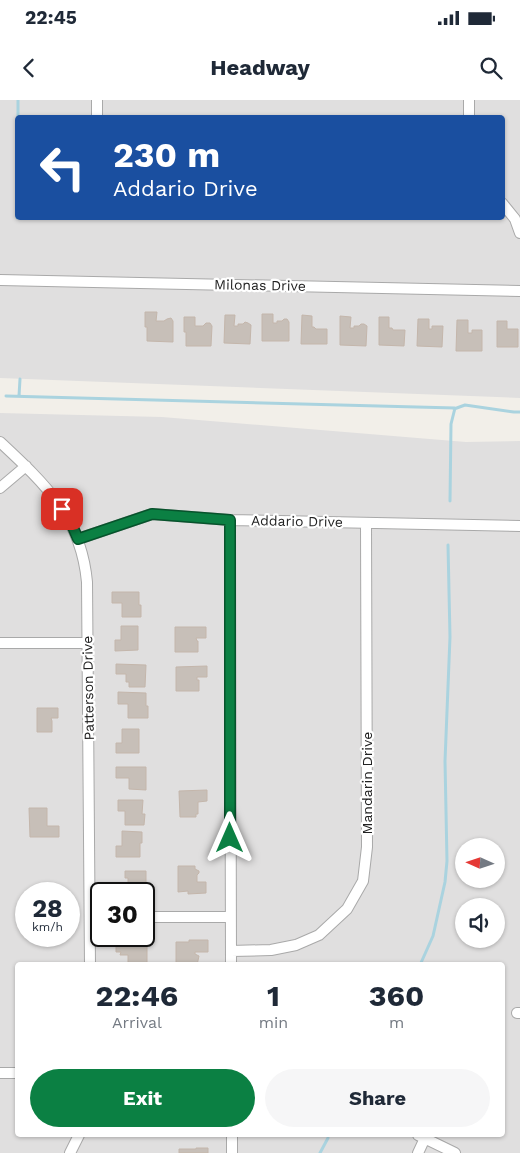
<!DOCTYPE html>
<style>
body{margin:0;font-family:"Work Sans",sans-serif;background:#f6f6f7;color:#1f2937;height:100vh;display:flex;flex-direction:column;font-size:19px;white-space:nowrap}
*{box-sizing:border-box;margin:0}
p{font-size:16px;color:#747a83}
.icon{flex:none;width:28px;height:28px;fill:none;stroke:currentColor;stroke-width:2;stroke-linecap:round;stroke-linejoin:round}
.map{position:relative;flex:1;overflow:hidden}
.details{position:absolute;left:15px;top:862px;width:490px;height:175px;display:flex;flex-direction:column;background:#fff;border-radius:5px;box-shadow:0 1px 4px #0004}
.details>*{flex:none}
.hud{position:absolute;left:15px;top:15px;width:490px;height:105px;border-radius:5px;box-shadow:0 1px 4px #0004;background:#1a4fa0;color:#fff;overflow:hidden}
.needle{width:32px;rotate:273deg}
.buttons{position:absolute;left:455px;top:738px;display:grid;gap:10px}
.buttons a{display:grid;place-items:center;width:50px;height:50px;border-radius:50%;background:#fff;box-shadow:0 1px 4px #0004;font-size:25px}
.speed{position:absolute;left:15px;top:782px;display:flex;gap:10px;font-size:25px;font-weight:700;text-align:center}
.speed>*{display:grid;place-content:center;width:65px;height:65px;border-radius:50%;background:#fff;box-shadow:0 1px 4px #0004;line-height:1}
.speed small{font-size:12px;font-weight:400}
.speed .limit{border:2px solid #111;border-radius:8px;background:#fff;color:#111}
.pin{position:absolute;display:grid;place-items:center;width:42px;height:42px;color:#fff;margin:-21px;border-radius:10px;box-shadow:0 2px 8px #0006}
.me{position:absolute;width:55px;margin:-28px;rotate:0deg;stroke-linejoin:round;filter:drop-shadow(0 0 4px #0008)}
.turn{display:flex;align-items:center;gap:18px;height:105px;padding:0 15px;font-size:22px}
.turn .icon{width:65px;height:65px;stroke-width:2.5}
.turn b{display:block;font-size:35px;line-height:42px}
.eta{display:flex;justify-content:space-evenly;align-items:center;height:85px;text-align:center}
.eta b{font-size:30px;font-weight:700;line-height:35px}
.action{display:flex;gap:10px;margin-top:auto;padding:10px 15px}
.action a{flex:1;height:58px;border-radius:30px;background:#0b8043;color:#fff;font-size:20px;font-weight:700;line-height:58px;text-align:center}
.action a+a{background:#f6f6f7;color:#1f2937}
.status{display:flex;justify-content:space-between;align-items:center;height:35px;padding:0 25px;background:#fff;direction:ltr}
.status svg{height:14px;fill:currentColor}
header{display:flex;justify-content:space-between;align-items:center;height:65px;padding:0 15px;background:#fff;font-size:22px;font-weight:700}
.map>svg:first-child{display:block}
.residential{fill:#e0dfdf;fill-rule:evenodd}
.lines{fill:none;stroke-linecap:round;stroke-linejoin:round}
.stream{stroke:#aad3df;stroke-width:3}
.building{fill:#c7bfb8;stroke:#c4b6ab}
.minor-casing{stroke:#a9a9a9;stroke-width:12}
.minor{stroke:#fff;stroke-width:10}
.route-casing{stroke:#07532c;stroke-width:12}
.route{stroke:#0b8043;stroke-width:9}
.labels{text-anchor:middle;stroke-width:4.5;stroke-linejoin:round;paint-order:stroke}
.street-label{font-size:14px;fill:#222;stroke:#fff}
</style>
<div class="status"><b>22:45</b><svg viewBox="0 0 49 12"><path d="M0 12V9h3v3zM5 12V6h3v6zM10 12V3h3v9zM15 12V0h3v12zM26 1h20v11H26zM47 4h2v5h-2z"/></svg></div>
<header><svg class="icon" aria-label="back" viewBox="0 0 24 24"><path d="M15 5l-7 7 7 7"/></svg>Headway<svg class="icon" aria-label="search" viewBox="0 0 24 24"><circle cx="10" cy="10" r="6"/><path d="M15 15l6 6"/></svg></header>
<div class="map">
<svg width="520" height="1053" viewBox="0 0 520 1053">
<rect width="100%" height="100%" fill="#f2efe9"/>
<path class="residential" d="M0 0H520V298L0 278ZM18 18H502V118H18Z
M0 313 162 317 466 342 520 341V1053H0ZM464 746H496V779H464ZM26 794H69V836H26ZM101 794H144V836H101ZM464 806H496V839H464ZM18 865H502V1035H18Z"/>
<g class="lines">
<path class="stream" d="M18 18V0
M17 118 18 23
M6 296 455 308 451 324
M19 296 20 279
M454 309 465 305 514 312H520
M450 401 451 324
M420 865 433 836 445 782 447 761 445 661 450 537 448 445
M320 1053 328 1038"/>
</g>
<path class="building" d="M145 212H157L156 221H164L167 219 171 218 173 221V242L147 241V227H145Z
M262 214H273V223H277V221H282L284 219H287L289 222V241H262Z
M225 215H235L234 226H238V224H243L245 222 248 223 251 225 250 244 224 243Z
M302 215 312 216V227H314L316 229H327V244H301Z
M340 216 351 217 350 228H354V226H359L361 224H364L367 226 366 246 340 245Z
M184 217H195V226H203L206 223H210L212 226 211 246H186V232H184Z
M379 217H389V228H392L393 230H405L404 246 379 245Z
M418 219H429V229H432V226H443L442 247 417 246Z
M457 220H468V233H472V230H482V251H456Z
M497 221H507V229H518V247H497Z
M112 492H139V505H141V517H122V503H112Z
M121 526H138V550L115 551V540H121Z
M175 527H206V538H196L197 541H198V552H175Z
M116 564 146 565 145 587H129V582H126V574H116Z
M207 566V577H197V580H199V591H176V567Z
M118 592 146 593V606H148V618H128V604H118Z
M37 608H58V618H51L52 621V632H37Z
M122 629H139V653H116V643H122Z
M116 667H146V690L129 689V678H116Z
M207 690V701L198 702V714H196V717H180L179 691Z
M118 700H143L142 714H145L144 725H125V711H118Z
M29 708H47V726H59V737H30Z
M122 731 142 732V743H140V757H116V746H122Z
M178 766H195V769L199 771V773L197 775V782H206V793L188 794V791L178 792Z
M125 771H146V794H116V783H128V778H125Z
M189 840H208V852H195V854L199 856 197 865H176V842H189Z
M116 841H131V846H147V865H128V855H120L121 852H116Z
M196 1048H208V1053H179V1049H196Z"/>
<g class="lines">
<defs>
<path id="minor" d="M97 18V0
M469 18V0
M502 103 515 119 520 133
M0 180 520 191
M0 342C45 384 81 417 87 482L90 865
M0 388 26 366
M230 420 231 865
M78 439 152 414 230 420 520 426
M0 543H87
M90 817H101
M144 817H230
M231 851 271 850 296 845 319 835 347 809 363 781 367 747 366 423
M517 913H520
M0 973H18
M418 1035 455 1053
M70 1053 79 1035
M232 1053V1035
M418 1053 425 1038"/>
</defs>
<use href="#minor" class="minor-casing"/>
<use href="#minor" class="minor"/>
</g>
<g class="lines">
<defs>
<path id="route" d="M62 409 69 418 78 439 152 414 230 420V738"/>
</defs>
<use href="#route" class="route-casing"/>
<use href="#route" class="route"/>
</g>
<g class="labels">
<g class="street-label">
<text transform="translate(260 185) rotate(1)" y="5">Milonas Drive</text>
<text transform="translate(297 421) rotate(1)" y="5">Addario Drive</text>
<text transform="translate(88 588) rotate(-91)" y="5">Patterson Drive</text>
<text transform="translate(367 683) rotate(-90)" y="5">Mandarin Drive</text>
</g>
</g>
</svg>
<div class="buttons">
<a><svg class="needle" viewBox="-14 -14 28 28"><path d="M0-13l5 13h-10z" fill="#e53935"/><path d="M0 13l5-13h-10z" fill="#747a83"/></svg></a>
<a><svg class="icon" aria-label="sound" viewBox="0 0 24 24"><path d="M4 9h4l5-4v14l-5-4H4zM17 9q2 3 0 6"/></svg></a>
</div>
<div class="speed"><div>28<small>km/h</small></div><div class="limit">30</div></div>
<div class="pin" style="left:62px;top:409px;background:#d93025"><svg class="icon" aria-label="arrive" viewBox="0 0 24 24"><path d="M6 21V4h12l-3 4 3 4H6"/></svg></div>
<svg class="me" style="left:230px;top:738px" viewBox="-20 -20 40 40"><path d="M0-17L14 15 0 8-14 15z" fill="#0b8043" stroke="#fff" stroke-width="4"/></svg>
<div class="hud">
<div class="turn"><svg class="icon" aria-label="left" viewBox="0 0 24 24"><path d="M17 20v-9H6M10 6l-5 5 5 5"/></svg><div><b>230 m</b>Addario Drive</div></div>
</div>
<section class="details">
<div class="eta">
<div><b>22:46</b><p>Arrival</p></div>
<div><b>1</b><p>min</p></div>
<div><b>360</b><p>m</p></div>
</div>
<div class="action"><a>Exit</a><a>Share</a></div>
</section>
</div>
